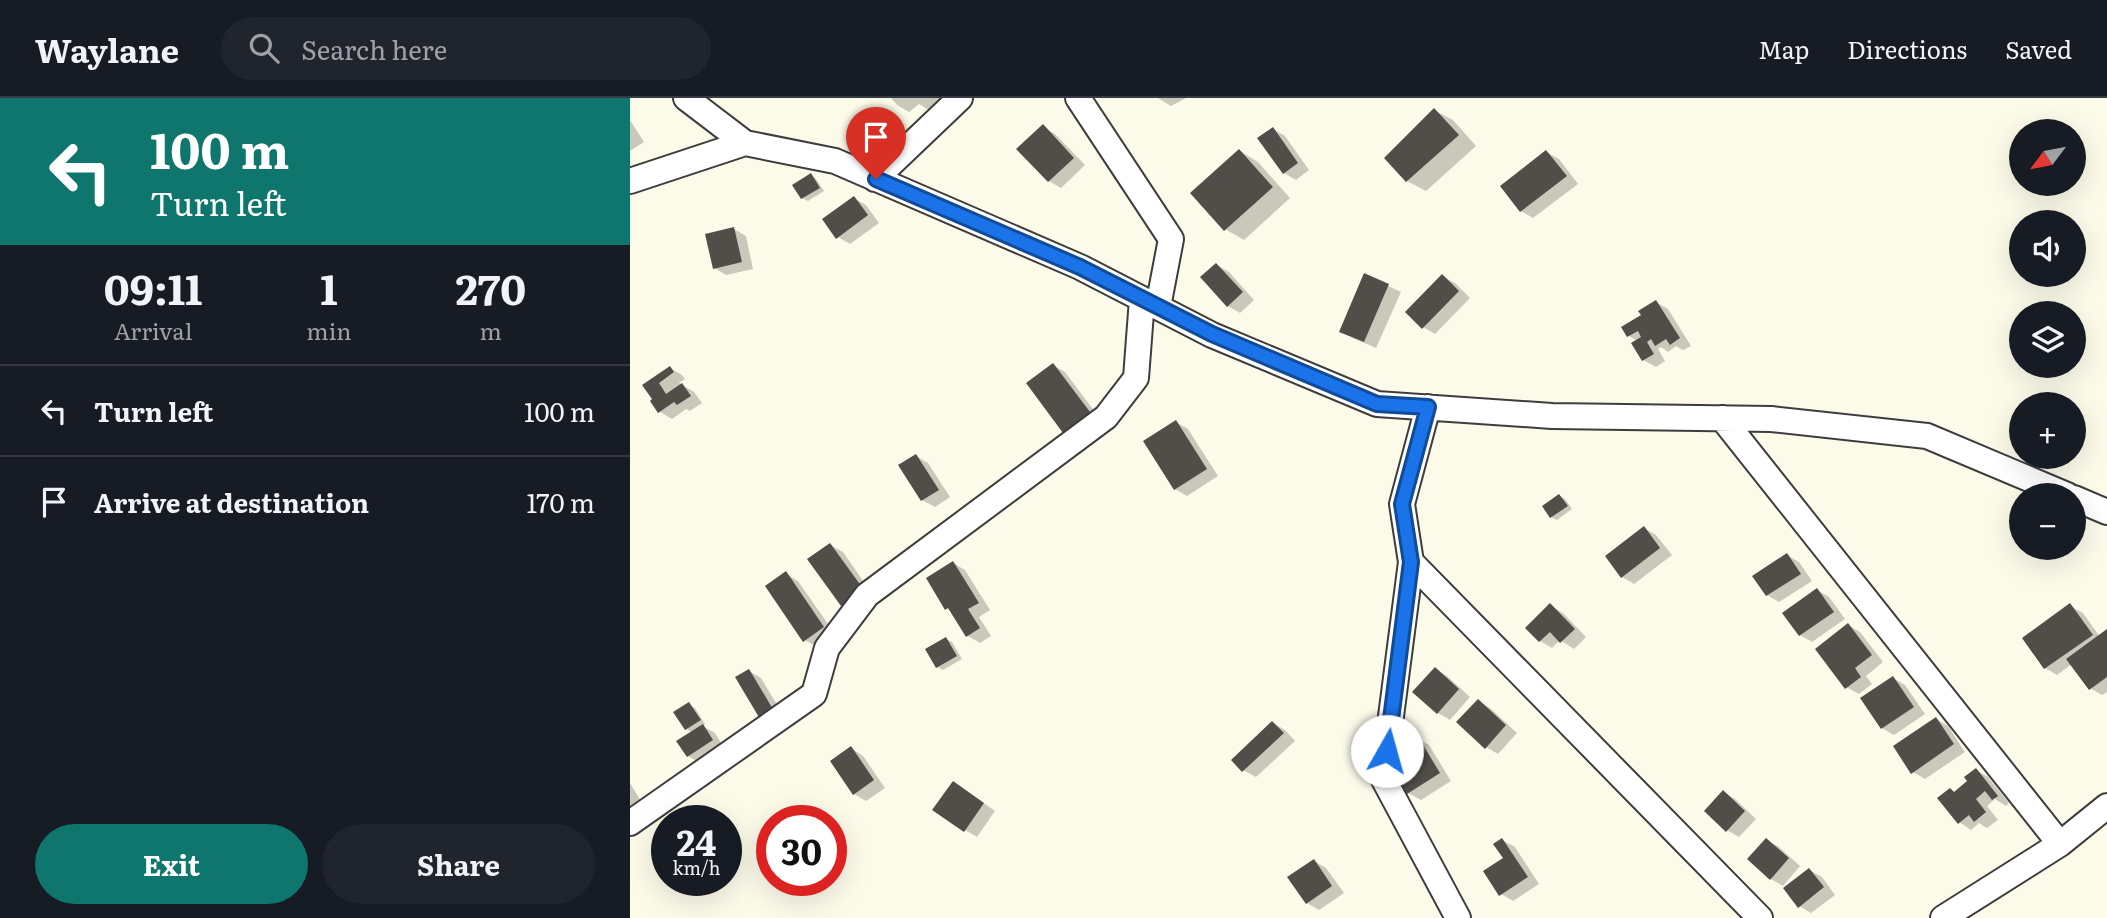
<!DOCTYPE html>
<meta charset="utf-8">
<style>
body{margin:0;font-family:Literata,serif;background:#20242c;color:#f1f3f6;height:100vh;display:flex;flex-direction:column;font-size:26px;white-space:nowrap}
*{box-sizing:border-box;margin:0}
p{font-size:23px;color:#9ea1a6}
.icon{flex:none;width:38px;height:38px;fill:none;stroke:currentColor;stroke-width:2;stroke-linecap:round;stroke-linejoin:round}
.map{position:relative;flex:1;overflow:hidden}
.drawer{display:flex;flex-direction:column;background:#171b24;width:630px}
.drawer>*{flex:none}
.hud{background:#0f766e;color:#fff;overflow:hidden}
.needle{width:46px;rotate:238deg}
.buttons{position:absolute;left:1379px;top:21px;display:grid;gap:14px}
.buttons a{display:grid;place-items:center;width:77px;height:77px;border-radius:50%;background:#171b24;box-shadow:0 7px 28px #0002;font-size:35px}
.speed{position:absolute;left:21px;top:707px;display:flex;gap:14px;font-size:35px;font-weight:700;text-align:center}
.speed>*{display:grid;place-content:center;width:91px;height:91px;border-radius:50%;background:#171b24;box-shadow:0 7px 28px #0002;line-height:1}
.speed small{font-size:18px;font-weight:400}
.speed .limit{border:10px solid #d22;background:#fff;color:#111}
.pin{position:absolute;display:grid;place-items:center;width:60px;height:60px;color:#fff;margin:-72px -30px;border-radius:50% 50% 50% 0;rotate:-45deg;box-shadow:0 0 7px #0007}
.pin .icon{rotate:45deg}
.me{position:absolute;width:77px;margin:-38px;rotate:7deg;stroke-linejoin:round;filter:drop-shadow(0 0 5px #0008)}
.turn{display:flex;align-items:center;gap:24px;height:147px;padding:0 35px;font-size:32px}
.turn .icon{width:91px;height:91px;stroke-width:2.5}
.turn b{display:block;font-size:49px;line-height:60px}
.eta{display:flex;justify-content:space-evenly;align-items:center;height:119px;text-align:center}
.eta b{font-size:42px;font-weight:700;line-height:49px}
.primary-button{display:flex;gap:14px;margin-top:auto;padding:14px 35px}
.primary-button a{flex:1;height:80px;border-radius:42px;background:#0f766e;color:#fff;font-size:28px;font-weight:700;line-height:80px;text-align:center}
.primary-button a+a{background:#20242c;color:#f1f3f6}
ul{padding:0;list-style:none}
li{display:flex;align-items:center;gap:21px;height:91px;padding:0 35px;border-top:2px solid #363941}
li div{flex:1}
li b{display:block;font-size:26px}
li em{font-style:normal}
header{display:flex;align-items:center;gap:42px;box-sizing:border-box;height:98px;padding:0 35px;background:#171b24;border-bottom:2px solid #363941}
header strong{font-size:33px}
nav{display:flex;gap:38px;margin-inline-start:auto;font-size:24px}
.search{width:490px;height:63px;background:#20242c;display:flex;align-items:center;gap:18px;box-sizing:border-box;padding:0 24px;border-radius:38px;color:#9ea1a6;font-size:26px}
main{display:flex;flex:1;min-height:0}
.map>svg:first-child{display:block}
.shadow{fill:#0003}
.building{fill:#514d48}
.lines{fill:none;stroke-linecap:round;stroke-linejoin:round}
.minor-casing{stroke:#3d3d3d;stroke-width:28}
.minor{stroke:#fff;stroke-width:24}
.route-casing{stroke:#114b97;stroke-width:18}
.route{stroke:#1a73e8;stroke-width:12}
</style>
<header>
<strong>Waylane</strong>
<div class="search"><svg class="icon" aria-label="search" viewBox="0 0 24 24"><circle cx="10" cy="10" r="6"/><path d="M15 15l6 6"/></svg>Search here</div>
<nav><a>Map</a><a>Directions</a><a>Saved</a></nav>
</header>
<main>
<section class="drawer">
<div class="hud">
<div class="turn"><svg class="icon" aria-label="left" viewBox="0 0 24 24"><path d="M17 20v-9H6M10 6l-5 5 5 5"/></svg><div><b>100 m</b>Turn left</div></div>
</div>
<div class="eta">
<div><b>09:11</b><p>Arrival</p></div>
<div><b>1</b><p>min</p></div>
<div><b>270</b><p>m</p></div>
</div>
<ul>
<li><svg class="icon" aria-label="left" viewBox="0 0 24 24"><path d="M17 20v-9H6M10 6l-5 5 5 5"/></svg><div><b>Turn left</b></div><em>100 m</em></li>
<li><svg class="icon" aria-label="arrive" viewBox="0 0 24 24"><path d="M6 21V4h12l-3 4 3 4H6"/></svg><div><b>Arrive at destination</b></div><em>170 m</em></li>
</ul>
<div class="primary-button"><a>Exit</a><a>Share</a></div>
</section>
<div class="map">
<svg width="1477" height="820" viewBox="0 0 1477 820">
<rect width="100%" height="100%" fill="#fcfbea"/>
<path class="shadow" d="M261 0H314V1L299 12 289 6 279 14 267 7Z
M528 0H556L541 8Z
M804 12 823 22 846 48 796 93 777 83Z
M0 22 14 44 0 53Z
M413 29 425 36 455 67 431 90 419 83 389 51Z
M643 31 655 38 679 72 666 82 654 75Z
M610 53 628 64 660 100 614 142 595 131Z
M916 54 929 61 948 86 903 120 891 113Z
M181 77 186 81 194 93 178 103 172 100Z
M224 100 236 107 249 125 220 146 208 139Z
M104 131 116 138 123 171 96 177 84 170Z
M587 167 599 174 624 202 610 215 598 208Z
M735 177 771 194 746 250 723 240Z
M812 178 825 185 840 200 805 236 793 229Z
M1026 204 1038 211 1061 248 1053 252 1046 248 1038 254 1031 249 1028 251 1035 263 1026 269 1013 262 1007 243 999 238 993 230 1013 217Z
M423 267 435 274 471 322 446 341 434 333Z
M40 270 52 277 55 281 49 285 64 294 72 305 60 313 56 311 42 321 30 314 25 302 15 287Z
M546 324 558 331 588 378 557 398 545 391Z
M286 358 298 365 320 399 305 409 292 402Z
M929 398 935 401 942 411 927 422 921 419Z
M1014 430 1026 437 1042 457 1004 486 992 479Z
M200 447 213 454 245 500 224 514 212 507Z
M1157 457 1169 464 1182 483 1149 504 1137 497Z
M323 465 335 472 360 512 349 519 361 538 350 545 338 538 322 514 317 510Z
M156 476 168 483 205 536 187 549 175 542Z
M1187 492 1199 499 1215 521 1182 544 1170 537Z
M921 508 933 515 956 539 944 551 930 542 922 550 910 543Z
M1440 508 1453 515 1470 539 1477 533V594L1472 597 1460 590 1442 566 1427 577 1415 570Z
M1218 527 1230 534 1253 564 1236 578 1242 586 1229 596 1216 589Z
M316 541 322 544 332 561 313 572 307 569Z
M805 571 817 578 840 599 820 622 808 615Z
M119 573 131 580 155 620 143 627Z
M1263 580 1275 587 1295 616 1264 637 1252 630Z
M848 603 860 610 887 635 868 656 856 649Z
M59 607 65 610 75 626 72 628 85 635 94 650 70 665 58 658 63 635 56 631Z
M1306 621 1318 628 1335 654 1295 681 1283 674Z
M643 625 655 632 665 643 626 679 613 672Z
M787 640 799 647 821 683 791 702 778 695Z
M221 650 233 658 255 690 236 703 224 696Z
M1346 672 1358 679 1379 705 1376 708 1365 701 1357 708 1368 722 1357 730 1349 725 1341 732 1329 724 1321 692 1326 695 1340 684Z
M0 685 20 718 0 729Z
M335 692 365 713 347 739 335 732Z
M1093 694 1105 701 1126 721 1109 739 1097 732Z
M872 742 885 749 909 786 883 803 871 796 875 761Z
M1137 742 1149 749 1170 768 1153 788 1141 781Z
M684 763 696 770 714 795 689 812 677 805Z
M1179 772 1192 779 1205 797 1181 815 1169 808Z"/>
<path class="building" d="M804 10 829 37 776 84 754 60Z
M413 26 444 60 418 84 386 51Z
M643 29 668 65 653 76 627 40Z
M609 51 643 89 594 133 560 95Z
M916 52 937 78 890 114 870 88Z
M181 75 190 90 171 101 162 87Z
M224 98 238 117 206 141 192 121Z
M104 129 112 164 83 171 75 136Z
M586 165 613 194 597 209 570 179Z
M734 175 759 186 734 244 709 234Z
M812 176 829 193 792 231 775 214Z
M1026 202 1050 240 1040 247 1036 241 1025 248 1021 241 1017 244 1024 256 1012 263 1001 245 1011 239 1008 233 997 239 991 229 1011 217 1008 213Z
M423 265 460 314 433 335 396 285Z
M40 268 44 274 29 285 36 296 52 285 61 298 47 307 44 304 28 315 20 303 22 301 12 287Z
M546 322 577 371 544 392 513 343Z
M286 356 309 392 291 403 268 367Z
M929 396 938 408 920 420 912 408Z
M1014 428 1030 450 991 480 975 458Z
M200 445 234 492 211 508 177 461Z
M1157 455 1171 476 1136 498 1122 478Z
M323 463 349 505 338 511 350 530 336 539 318 510 315 512 296 480Z
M156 473 194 529 173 544 135 488Z
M1187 490 1204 514 1169 538 1152 515Z
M920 505 945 531 930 545 920 534 909 544 895 530Z
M1440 505 1463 537 1414 571 1392 540Z
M1218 525 1242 557 1225 570 1231 579 1215 591 1185 551Z
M1477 531V579L1459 592 1436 561Z
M316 539 327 558 306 570 295 551Z
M805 569 829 591 807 616 782 594Z
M119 571 144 613 130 621 105 579Z
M1263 578 1284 609 1251 631 1230 600Z
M848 601 876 627 855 651 826 624Z
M59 604 71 622 55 632 43 614Z
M1306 619 1324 646 1281 676 1263 648Z
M642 623 654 635 612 674 601 662Z
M73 626 83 642 57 659 46 643Z
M787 637 810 675 777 696 759 667 781 653 776 644Z
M221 648 244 682 223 697 200 663Z
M1346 670 1368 698 1362 702 1355 693 1346 701 1356 714 1344 724 1339 717 1328 726 1307 700 1320 690 1324 694 1337 683 1334 679Z
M323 683 354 705 334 734 302 712Z
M1093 692 1115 713 1096 734 1074 713Z
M872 740 898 779 869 798 853 773 873 760 863 746Z
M1136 740 1159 760 1140 782 1117 761Z
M684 761 702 788 676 806 657 779Z
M1179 770 1194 789 1168 810 1153 790Z"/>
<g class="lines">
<defs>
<path id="minor" d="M56 0 115 45 205 63 450 169 582 237 747 306 922 318 1141 321 1297 338 1437 397
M448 0 541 141 528 209
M245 81 330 0
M0 83 115 45
M798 309 772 406 781 464 753 680 828 820
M1092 320 1430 746
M1444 400 1477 414
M781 464 1130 820
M0 725 184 596 197 550 237 497 476 319 506 280 512 201
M1313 820 1430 746 1477 708"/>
</defs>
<use href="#minor" class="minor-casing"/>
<use href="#minor" class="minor"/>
</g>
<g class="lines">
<defs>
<path id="route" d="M246 81 450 169 582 236 747 306 798 309 772 406 781 464 757 653"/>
</defs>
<use href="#route" class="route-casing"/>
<use href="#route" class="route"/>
</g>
</svg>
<div class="buttons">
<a><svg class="needle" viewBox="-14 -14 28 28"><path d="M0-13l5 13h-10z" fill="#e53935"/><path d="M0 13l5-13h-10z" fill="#9ea1a6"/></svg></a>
<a><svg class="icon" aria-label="sound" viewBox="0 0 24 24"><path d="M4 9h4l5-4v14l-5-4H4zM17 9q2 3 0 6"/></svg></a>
<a><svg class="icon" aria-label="layers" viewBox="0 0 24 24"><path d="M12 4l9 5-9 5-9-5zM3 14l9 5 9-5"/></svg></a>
<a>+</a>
<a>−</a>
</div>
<div class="speed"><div>24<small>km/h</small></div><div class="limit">30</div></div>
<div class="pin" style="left:246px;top:81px;background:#d93025"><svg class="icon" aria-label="arrive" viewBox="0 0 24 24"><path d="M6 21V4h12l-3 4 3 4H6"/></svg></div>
<svg class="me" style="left:757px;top:653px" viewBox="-20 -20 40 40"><circle r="19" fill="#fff"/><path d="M0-13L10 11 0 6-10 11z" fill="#1a73e8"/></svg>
</div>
</main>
